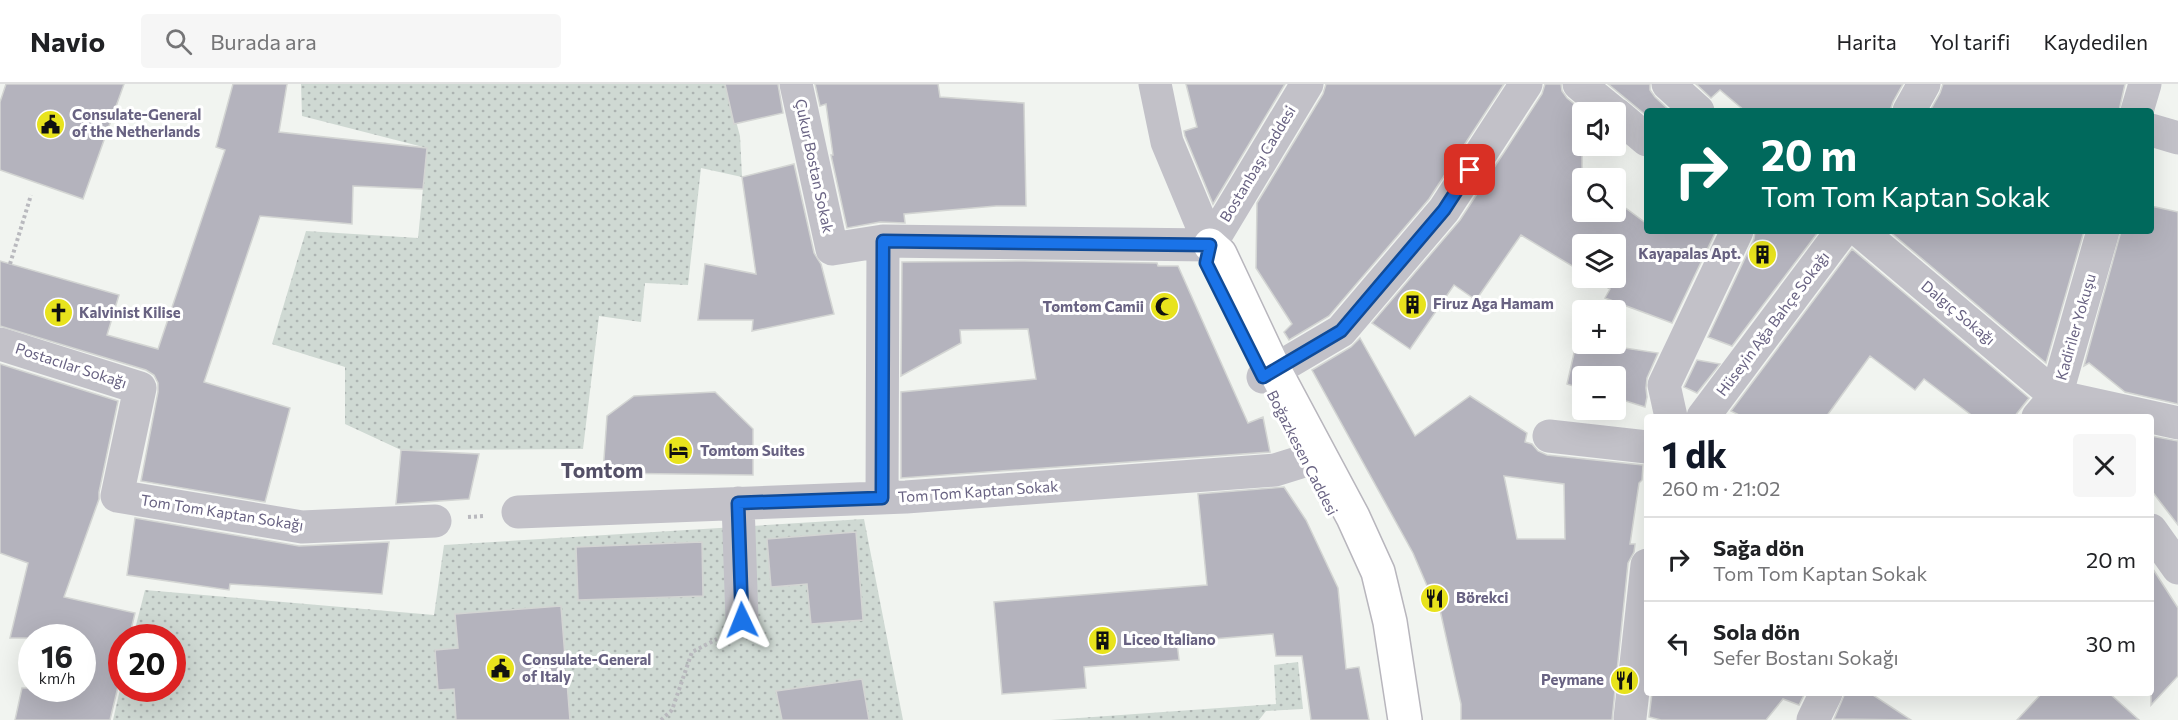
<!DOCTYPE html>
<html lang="tr">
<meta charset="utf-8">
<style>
body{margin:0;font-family:Commissioner,sans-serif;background:#f6f6f6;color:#202124;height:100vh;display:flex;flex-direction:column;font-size:22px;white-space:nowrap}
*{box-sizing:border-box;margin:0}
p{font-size:20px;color:#757577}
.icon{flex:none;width:33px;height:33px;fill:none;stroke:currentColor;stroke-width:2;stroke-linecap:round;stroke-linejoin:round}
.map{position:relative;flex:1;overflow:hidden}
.sheet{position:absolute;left:1644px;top:330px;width:510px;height:282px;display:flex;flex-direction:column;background:#fff;border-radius:6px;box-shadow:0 6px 24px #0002}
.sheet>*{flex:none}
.hud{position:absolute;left:1644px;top:24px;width:510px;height:126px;border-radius:6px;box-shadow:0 6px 24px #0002;background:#00695c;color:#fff;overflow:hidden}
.tools{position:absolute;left:1572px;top:18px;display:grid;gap:12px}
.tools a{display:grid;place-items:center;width:54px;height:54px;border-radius:6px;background:#fff;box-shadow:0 6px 24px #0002;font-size:30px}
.speed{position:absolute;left:18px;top:540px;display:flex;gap:12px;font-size:30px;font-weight:700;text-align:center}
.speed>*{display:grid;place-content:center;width:78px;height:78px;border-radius:50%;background:#fff;box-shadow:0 6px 24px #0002;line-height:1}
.speed small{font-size:15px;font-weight:400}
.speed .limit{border:9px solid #d22;background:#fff;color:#111}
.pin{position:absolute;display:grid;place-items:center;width:51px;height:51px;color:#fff;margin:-26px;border-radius:12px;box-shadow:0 3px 9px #0006}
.me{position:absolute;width:66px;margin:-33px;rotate:358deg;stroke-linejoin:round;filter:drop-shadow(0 0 4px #0008)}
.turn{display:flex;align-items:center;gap:21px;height:126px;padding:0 18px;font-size:27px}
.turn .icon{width:78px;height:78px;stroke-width:2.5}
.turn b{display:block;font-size:42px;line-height:51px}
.round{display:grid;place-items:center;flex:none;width:63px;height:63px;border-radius:6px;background:#f6f6f6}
.head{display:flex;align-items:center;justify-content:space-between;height:102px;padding:0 18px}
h1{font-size:36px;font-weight:700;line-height:45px;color:#111827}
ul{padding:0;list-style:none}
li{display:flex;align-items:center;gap:18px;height:84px;padding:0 18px;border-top:2px solid #e0e0e0}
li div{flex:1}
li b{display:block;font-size:22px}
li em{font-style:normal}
header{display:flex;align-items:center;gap:36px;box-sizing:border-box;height:84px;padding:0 30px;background:#fff;border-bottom:2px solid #e0e0e0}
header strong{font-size:28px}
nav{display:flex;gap:33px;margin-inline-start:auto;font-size:21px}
.search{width:420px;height:54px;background:#f6f6f6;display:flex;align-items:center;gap:15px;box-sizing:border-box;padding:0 21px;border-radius:6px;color:#757577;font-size:22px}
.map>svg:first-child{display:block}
.park{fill:url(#park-dots)}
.building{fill:#b4b3bd;stroke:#d3d5d3;stroke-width:1.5;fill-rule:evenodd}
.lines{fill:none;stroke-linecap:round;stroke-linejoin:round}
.major-casing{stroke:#b8b6bd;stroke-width:36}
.path{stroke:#b9b9be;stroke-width:4;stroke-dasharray:3 3;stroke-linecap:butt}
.minor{stroke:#c2c1c8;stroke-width:33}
.major{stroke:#fff;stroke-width:33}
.route-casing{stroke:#114b97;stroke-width:15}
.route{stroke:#1a73e8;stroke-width:10}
.labels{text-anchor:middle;stroke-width:6;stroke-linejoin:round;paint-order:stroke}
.poi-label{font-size:15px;font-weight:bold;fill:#686282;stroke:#fff;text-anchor:start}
.street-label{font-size:15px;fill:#686282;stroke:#fff}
.district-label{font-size:21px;font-weight:bold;fill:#545067;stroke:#fff}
</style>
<header>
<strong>Navio</strong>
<div class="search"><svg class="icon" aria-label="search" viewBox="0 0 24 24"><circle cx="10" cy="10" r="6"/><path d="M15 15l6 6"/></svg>Burada ara</div>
<nav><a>Harita</a><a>Yol tarifi</a><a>Kaydedilen</a></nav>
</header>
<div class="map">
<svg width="2178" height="636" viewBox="0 0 2178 636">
<defs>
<pattern id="park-dots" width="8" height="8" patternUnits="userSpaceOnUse" patternTransform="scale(1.5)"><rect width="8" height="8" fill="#cfd9d3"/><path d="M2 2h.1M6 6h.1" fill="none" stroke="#acb3b1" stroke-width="1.8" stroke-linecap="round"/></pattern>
</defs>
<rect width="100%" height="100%" fill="#f1f4f0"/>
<path class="park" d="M301 0H726L740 52 742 93 701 84 688 201 645 199 641 238 599 232 583 365 401 366 345 340V283L272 260 306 147 418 154 427 64 302 32Z
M864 435 903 636H113L121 601 122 604H172V554L133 553 145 506 434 531 444 461Z
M1298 578 1303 625 1266 627 1259 636H1051L1276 620 1274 581Z"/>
<path class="building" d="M6 0H124L83 115 0 86V18Z
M233 0H287L279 48 427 64 423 105 353 102 352 140 260 132 204 298 290 324 265 418 141 397 158 308V299L154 291 146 286 0 242V177L119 211 107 251 158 265 225 66 216 63Z
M725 0H778L783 29 734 40Z
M815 0H938L940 13 1024 19 1026 122H996L904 130 905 139 880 138 847 144 831 71H833L826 20 820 22Z
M1186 0H1285L1213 120 1185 52 1184 47 1197 43Z
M1326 0H1504L1429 115 1329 232 1289 256 1284 248 1292 240 1256 184 1257 119 1323 10Z
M1545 0H1561L1562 7 1567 14 1584 28H1582V92L1586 94H1582V128H1616V117L1647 140V147H1716L1672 239 1605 214 1610 205 1591 194H1616V160H1582V188L1521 151 1476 216 1454 201 1410 265 1372 239 1460 136 1542 10Z
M1608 0H1650V6L1655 13 1670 27H1647V32Z
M1696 0H1903L1893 18 1890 27H1745L1720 6 1711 14Z
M1943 0H2125L2119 27H1930L1940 9Z
M794 80 814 169 821 180 834 230 752 247 753 236H698L705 180 756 190 742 93Z
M2151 122 2178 128V320L2125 308 2089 279 2084 282 2121 147H2151Z
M1755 147H1819L1732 262 1708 253 1754 155Z
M1889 147H2084L2046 279Z
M1852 165 2029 314 2014 333H1974L1924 295 1915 306 1870 272 1826 333H1743L1731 327Z
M1024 177 1157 179 1158 182H1178L1248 339 1263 333 1270 368 901 394V308L1036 295 1028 245 960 246 961 259 901 292 902 178Z
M1360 254 1415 352 1470 312 1527 349 1525 358 1532 360 1538 367 1547 371 1643 381 1642 396 1639 399 1630 460H1635L1634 468 1628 479 1612 636H1461V620L1438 517 1434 518 1413 469 1312 286 1351 263ZM1504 392 1564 400 1565 455H1517Z
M1577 256 1582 257V260H1598L1658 269 1647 294 1646 304 1647 313 1645 323 1616 314V292H1582V305L1567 300Z
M1697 276 1720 280 1697 309 1684 303Z
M0 280 118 317 99 408V415L64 513 135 529 129 554H122V586L110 636H15L22 604H82V554H10L28 479 0 469Z
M715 308 753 345V391L603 389 607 332 634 312Z
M2151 352 2178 357V441L2151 406Z
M401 366 479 370 469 415 396 420Z
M1284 403 1306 436 1338 504 1346 585 1359 583 1369 636H1311L1302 572H1276L1273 550 1177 558 1179 576 1084 583 1086 604 1002 610 994 518 1207 501 1198 410Z
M135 434 299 462 389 458 382 510 230 500 229 506 127 491Z
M856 448 863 536 811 540 807 500 771 503 767 455Z
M702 458 703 512 578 516 576 463Z
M2151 482 2178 524V592L2151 621Z
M561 522 570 636H456L454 605 438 606 435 566 458 564 455 530Z
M862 595 869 636H782L776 607Z
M1652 609H1805L1799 621 1783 615 1766 636H1661L1649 633Z
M1845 609H1870L1911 636 1834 635Z
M2042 609H2109L2139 636H2017Z"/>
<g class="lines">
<defs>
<path id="major" d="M1210 161 1220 170 1275 287 1353 433 1378 488 1390 538 1405 636"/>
</defs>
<use href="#major" class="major-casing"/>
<path class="path" d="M10 180 31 111
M468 433 485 432
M661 636 672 626 692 568 717 555"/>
<path class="minor" d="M796 0 832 165 883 157 1210 161
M1155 0 1167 58 1210 161
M1579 0 1613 28
M1668 0 1698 27
M1909 27 1924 0
M2137 27 2145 0
M1616 30 1647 56
M2151 46 2178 54
M1860 147 2056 312 2071 333
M1210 161 1307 0
M0 260 140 304 117 412 302 443 435 437
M1263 293 1341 247 1444 126 1526 0
M2056 312 2178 339
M1671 333 1664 301 1737 147
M1703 333 1842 147
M2038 333 2056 312 2103 147
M1549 352 1647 363
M882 414 883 157
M738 419 742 536
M518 428 906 413 1275 386 1304 377
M2151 446 2178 484
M1630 634 1647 481
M1813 636 1826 609"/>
<use href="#major" class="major"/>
</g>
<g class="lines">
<defs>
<path id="route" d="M742 536 738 419 882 414 883 157 1210 161 1206 179 1263 293 1341 247 1444 126 1470 86"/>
</defs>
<use href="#route" class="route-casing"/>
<use href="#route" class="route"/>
</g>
<defs>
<symbol id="civic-disc" viewBox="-11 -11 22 22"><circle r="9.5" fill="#e8e31c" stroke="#fff"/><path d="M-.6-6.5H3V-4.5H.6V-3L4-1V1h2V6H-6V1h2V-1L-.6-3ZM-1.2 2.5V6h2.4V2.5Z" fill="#111"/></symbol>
<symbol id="building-disc" viewBox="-11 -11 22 22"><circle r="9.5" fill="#e8e31c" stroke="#fff"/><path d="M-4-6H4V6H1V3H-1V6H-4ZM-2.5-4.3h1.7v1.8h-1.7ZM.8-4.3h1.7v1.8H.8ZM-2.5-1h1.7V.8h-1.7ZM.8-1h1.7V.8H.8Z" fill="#111"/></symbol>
<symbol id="mosque-disc" viewBox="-11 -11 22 22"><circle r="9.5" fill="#e8e31c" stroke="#fff"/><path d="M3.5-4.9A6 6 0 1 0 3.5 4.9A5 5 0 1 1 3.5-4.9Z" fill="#111"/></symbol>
<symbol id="church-disc" viewBox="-11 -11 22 22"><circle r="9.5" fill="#e8e31c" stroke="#fff"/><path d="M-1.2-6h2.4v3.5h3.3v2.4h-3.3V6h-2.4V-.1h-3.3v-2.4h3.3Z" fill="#111"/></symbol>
<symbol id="hotel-disc" viewBox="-11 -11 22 22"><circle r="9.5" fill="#e8e31c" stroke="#fff"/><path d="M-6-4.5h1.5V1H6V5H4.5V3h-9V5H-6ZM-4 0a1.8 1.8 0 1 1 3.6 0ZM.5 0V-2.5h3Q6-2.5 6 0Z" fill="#111"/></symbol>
<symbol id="restaurant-disc" viewBox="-11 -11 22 22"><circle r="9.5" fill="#e8e31c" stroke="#fff"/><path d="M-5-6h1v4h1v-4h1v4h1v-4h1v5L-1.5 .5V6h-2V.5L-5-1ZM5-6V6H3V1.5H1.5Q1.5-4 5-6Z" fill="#111"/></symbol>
</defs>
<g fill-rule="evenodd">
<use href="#civic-disc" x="34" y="24" width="33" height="33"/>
<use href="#building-disc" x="1746" y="154" width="33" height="33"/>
<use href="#building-disc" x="1396" y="204" width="33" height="33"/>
<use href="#mosque-disc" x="1148" y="206" width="33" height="33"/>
<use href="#church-disc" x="42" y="212" width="33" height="33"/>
<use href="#hotel-disc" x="662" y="350" width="33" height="33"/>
<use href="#restaurant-disc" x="1418" y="498" width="33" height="33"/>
<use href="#building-disc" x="1086" y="540" width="33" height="33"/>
<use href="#civic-disc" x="484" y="568" width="33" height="33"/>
<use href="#restaurant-disc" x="1608" y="580" width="33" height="33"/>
</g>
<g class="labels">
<g class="poi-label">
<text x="72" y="36">Consulate-General<tspan x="72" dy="17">of the Netherlands</tspan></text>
<text x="1741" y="175" text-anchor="end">Kayapalas Apt.</text>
<text x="1433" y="225">Firuz Aga Hamam</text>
<text x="1144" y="228" text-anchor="end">Tomtom Camii</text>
<text x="79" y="234">Kalvinist Kilise</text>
<text x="700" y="372">Tomtom Suites</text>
<text x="1456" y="519">Börekci</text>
<text x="1123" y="561">Liceo Italiano</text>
<text x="522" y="581">Consulate-General<tspan x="522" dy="17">of Italy</tspan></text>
<text x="1604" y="601" text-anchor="end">Peymane</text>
</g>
<g class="street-label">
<text transform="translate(1258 80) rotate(-59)" y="5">Bostanbaşı Caddesi</text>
<text transform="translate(814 82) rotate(78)" y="5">Çukur Bostan Sokak</text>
<text transform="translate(1958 229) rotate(40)" y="5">Dalgıç Sokağı</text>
<text transform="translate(1773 240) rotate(-53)" y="5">Hüseyin Ağa Bahçe Sokağı</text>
<text transform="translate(2076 243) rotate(-74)" y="5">Kadiriler Yokuşu</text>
<text transform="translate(71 282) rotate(18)" y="5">Postacılar Sokağı</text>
<text transform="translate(1302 369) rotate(63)" y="5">Boğazkesen Caddesi</text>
<text transform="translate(978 408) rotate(-4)" y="5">Tom Tom Kaptan Sokak</text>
<text transform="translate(222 429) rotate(9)" y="5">Tom Tom Kaptan Sokağı</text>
</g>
<g class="district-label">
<text x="602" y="394">Tomtom</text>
</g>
</g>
</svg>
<div class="tools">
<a><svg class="icon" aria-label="sound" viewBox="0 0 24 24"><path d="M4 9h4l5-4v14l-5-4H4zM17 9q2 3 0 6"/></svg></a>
<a><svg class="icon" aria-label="search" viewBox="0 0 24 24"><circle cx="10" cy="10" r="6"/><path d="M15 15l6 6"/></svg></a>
<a><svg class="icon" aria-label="layers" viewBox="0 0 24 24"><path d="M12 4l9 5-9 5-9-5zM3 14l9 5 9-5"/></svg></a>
<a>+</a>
<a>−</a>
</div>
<div class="speed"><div>16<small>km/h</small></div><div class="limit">20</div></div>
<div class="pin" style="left:1470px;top:86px;background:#d93025"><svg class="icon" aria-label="arrive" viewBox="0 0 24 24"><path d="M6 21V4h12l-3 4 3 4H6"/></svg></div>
<svg class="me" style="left:742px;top:536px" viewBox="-20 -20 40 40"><path d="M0-17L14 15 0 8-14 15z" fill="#1a73e8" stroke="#fff" stroke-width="4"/></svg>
<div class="hud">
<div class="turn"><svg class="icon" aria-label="right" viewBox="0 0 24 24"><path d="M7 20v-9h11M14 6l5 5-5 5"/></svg><div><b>20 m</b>Tom Tom Kaptan Sokak</div></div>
</div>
<section class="sheet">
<div class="head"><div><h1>1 dk</h1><p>260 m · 21:02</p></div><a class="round"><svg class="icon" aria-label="close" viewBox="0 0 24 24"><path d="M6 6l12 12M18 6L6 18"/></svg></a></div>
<ul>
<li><svg class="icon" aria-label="right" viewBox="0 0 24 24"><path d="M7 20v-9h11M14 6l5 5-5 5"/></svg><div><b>Sağa dön</b><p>Tom Tom Kaptan Sokak</p></div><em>20 m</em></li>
<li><svg class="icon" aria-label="left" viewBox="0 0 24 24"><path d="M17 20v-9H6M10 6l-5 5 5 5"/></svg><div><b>Sola dön</b><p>Sefer Bostanı Sokağı</p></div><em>30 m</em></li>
</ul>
</section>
</div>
